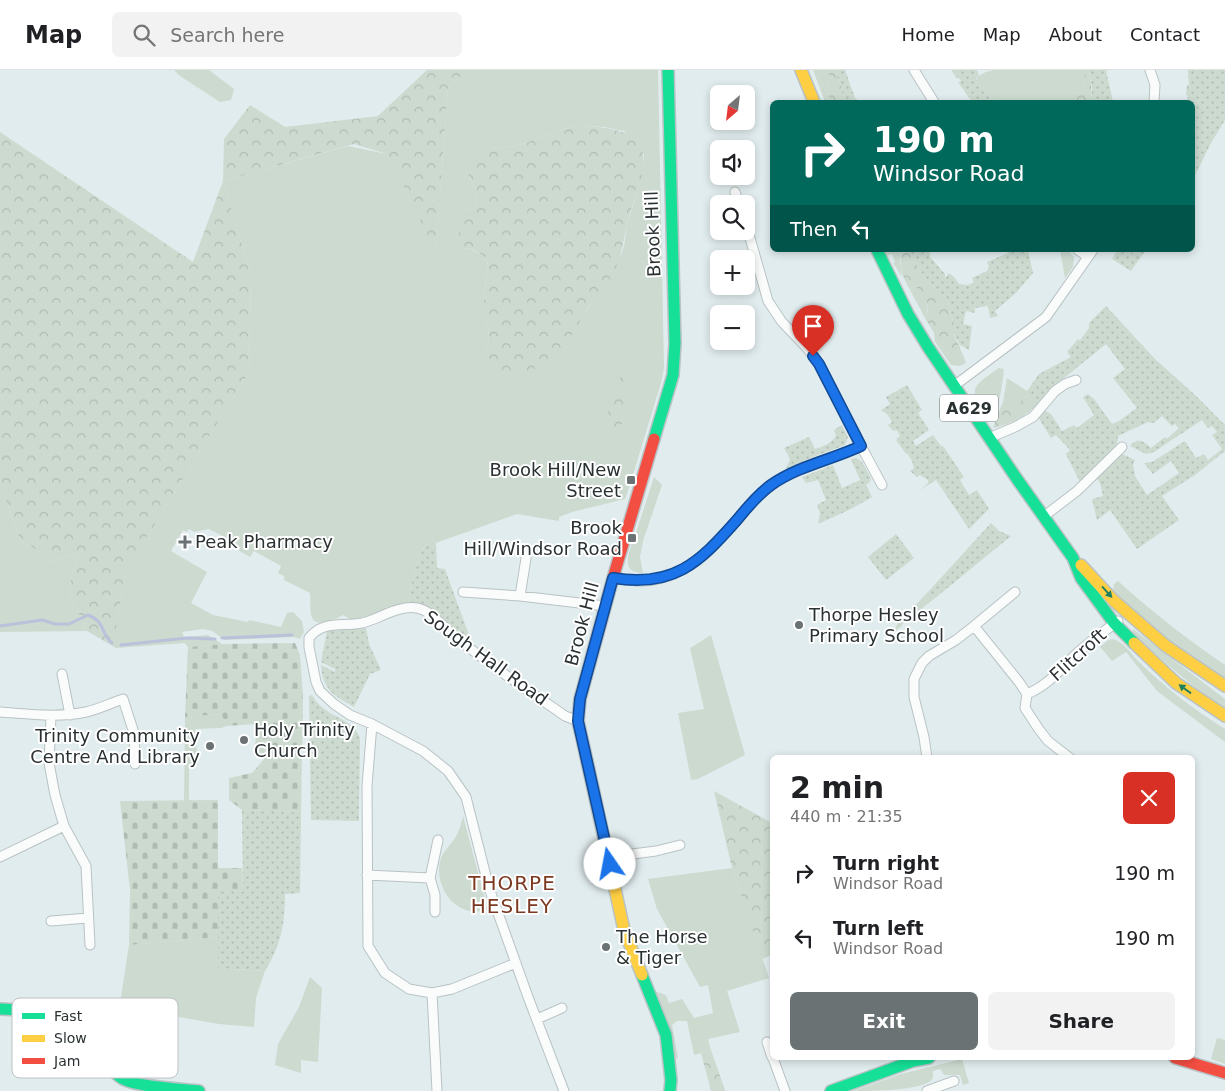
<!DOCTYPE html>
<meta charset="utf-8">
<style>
body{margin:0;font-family:"DejaVu Sans",sans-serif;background:#f2f2f2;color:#202124;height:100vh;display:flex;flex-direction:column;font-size:19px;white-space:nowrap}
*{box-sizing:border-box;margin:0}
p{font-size:16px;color:#757577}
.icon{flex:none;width:28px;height:28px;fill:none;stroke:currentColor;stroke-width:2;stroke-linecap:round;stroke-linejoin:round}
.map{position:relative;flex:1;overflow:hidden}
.details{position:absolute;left:770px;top:685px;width:425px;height:305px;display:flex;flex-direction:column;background:#fff;border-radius:8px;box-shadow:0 2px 8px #0003}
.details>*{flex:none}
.guide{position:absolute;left:770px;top:30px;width:425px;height:152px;border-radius:8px;box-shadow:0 2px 8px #0003;background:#00695c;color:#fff;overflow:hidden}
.needle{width:32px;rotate:208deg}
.controls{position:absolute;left:710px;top:15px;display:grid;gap:10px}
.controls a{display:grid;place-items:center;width:45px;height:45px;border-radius:8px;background:#fff;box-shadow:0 2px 8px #0003;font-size:25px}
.pin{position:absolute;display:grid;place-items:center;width:42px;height:42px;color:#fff;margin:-51px -21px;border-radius:50% 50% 50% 0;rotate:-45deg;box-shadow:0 0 5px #0007}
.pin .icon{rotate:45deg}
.me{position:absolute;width:55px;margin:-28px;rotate:348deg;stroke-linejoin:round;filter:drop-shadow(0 0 4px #0008)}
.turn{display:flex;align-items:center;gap:18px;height:105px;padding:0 20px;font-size:22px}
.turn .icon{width:65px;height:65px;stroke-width:2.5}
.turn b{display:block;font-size:35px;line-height:42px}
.then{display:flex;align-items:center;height:48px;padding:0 20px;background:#0003;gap:10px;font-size:19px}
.round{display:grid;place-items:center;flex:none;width:52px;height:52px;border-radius:8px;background:#f2f2f2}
.summary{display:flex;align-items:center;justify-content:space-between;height:85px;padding:0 20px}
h1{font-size:30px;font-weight:600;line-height:38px}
.primary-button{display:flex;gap:10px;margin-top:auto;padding:10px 20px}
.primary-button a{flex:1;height:58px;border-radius:8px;background:#6a7274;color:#fff;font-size:20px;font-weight:600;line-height:58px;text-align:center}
.primary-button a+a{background:#f2f2f2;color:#202124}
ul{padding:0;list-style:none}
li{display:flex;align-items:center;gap:15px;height:65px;padding:0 20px}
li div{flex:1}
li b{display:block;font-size:19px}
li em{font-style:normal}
header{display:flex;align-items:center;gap:30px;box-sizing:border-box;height:70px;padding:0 25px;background:#fff;border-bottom:1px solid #e0e0e0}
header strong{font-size:24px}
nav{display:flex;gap:28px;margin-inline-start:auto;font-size:18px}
.search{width:350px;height:45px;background:#f2f2f2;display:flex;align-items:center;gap:12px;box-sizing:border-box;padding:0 18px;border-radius:8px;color:#757577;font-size:19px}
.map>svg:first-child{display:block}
.grass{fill:#ccdad0;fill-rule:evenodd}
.forest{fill:url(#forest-crowns)}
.cemetery{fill:url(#cemetery-stones)}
.garden{fill:url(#garden-dots)}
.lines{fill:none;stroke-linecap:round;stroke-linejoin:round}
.stream{stroke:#bac1da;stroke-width:3}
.street-casing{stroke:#b9c2c4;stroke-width:11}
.fast-casing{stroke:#b9c2c4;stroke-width:14}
.slow-casing{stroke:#b9c2c4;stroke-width:14}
.jam-casing{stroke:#b9c2c4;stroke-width:14}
.street{stroke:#fafcfc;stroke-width:9}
.fast{stroke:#16e098;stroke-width:11}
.slow{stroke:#ffcf43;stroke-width:11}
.jam{stroke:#f24e42;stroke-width:11}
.oneway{fill:#218060}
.route-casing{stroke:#114b97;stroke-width:12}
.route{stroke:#1a73e8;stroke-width:9}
.poi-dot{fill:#6a7274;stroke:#fff;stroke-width:2}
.labels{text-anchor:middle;stroke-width:4;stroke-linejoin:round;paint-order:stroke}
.shield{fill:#fff;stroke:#6a6f70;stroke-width:1}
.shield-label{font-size:16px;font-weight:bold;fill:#2a3132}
.street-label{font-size:18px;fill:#2a3132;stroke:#fff}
.poi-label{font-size:18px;fill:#2a3132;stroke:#fff;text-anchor:start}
.quarter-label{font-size:20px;letter-spacing:1px;fill:#7c3922;stroke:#fff}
.key{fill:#fff;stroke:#bfc1c2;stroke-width:1}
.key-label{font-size:14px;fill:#2a3132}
</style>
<header>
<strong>Map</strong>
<div class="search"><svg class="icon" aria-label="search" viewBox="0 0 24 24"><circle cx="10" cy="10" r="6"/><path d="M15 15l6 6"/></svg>Search here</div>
<nav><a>Home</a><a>Map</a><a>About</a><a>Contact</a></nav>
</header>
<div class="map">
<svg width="1225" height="1021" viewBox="0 0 1225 1021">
<defs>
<pattern id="forest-crowns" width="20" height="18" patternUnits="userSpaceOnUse" patternTransform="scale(1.25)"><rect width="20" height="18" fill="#ccdad0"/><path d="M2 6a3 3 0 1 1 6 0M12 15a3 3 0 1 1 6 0" fill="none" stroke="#afbcb3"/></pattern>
<pattern id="cemetery-stones" width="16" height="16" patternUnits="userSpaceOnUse" patternTransform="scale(1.25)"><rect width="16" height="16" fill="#ccdad0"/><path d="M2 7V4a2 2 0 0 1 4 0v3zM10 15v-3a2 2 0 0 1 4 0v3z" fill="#afbcb3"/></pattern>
<pattern id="garden-dots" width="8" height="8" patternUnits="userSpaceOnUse" patternTransform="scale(1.25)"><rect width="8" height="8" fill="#ccdad0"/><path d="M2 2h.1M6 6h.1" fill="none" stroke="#afbcb3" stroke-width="1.8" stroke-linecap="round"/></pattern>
</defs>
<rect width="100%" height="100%" fill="#e1ecee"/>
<path class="grass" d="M174 0H209L234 19 231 30 220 32 180 6Z
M468 0H658L664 298 661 313 632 408H629L628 414 630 415 625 429 572 442 559 447V451L517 444 436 473 425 475C416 492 411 513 408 533L356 549H350L343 545C337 549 332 550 324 552 307 557 311 534 310 523L284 510V506L278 503 281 496 254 481 250 487 229 475 230 470 209 459 194 462 189 459 187 462 183 460 171 481 207 502 191 533 213 545 248 552 249 550 281 557 287 543 293 542 302 551 304 562 300 569 294 567 225 570 212 561 203 559 182 562 184 567 208 565 222 574 188 577 185 573 116 578V559L125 503 249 302 251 205 223 111 348 76 387 84 436 181 448 17ZM583 56 604 57 624 61 644 84C644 108 635 128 628 151 625 162 626 174 621 185 612 205 599 222 587 240 576 255 568 270 555 284H485L489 270 488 257 484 245V229L488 195 485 187 471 179 463 178 461 140 469 139 476 135C478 124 477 118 470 109L492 78 517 76 563 59Z
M813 0H829C830 6 826 13 827 19 828 24 829 27 829 32H825Z
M993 0H1084L1085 15 1076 29 1077 32H995L976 12C976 4 987 2 993 0Z
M883 180H903L900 190 902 207 893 193 895 192 892 184 886 186Z
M1060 180H1068L1074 187 1073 197 1065 208Z
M913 216C927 220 931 236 925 248L910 220Z
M935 272C944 281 950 289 963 285L966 293 960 296 951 295Z
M999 298 1004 299C1002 317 1000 337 989 352 971 320 966 320 999 298Z
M1007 308 1030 323 1021 331 998 344 1003 332Z
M654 407 662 415 643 471 640 487 643 503C621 503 628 486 632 472L634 473 636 467 635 466Z
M0 421 3 422 20 469 53 491 82 481 72 503 69 524 87 561 0 562Z
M1118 511C1152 542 1187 569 1225 595V609C1188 584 1142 554 1113 520L1114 514Z
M928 522 934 529 902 554V556L893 562 898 553Z
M1133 559 1225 629V639C1192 616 1161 591 1133 562Z
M711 565 745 685 698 709 691 710 678 643 704 639 690 578Z
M1113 569C1122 571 1130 582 1136 589 1163 616 1193 639 1225 659V672L1157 621 1126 582 1112 591 1100 577 1108 570Z
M221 644 227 656 221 658 195 659 198 695H189V731H184L185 647Z
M463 746 488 840C475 843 465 842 455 834 441 823 434 800 443 784 446 779 451 774 455 768 459 762 461 754 463 746Z
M732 798 769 908 727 921 740 962 708 969 711 980 694 985 687 951H677L672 955 678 988 673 989 654 921 666 925 669 933 682 929 694 948 713 943 708 915 700 917 657 839 648 809Z
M219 867 218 898 265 901 256 928 254 957 219 954 167 945 149 946 145 1008C116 1002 107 979 94 956L106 950 118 946 129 875Z
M310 907 322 918 318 992 301 990V1003L275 995 278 974 299 937Z
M1217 968 1225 970V994L1211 989Z
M962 989 969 1013 963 1015 960 1005H944L940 999 933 1001C933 1001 933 1008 933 1008 927 1021 869 1021 853 1021L901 1004Z"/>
<path class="forest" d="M427 0H468L448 17 436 182 387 84 354 74 223 111 251 205 249 302 125 503 116 559V578L87 561 69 524 72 503 82 481 53 491 20 469 3 422 0 421V62L193 192 223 111 224 69 250 35 285 57 378 46Z
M829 0H834L841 16 844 32H829C829 27 828 24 827 19 826 13 830 6 829 0Z
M1084 0H1089C1091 11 1092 21 1091 32H1077L1076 29 1085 15Z
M583 56C605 57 620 59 640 70 651 106 634 122 627 155 623 171 622 187 614 202 607 216 596 227 587 239 580 250 575 262 567 272 555 287 519 316 499 306 494 303 489 297 485 292V284L489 270 488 257 484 245V230L488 194 485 187 472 179 463 178 458 173 461 140 469 139 476 135C479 119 473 115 467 101L470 93 481 82 492 78 517 76 563 59Z
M903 180H908L925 208 947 229 953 251V262L963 285C950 289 944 281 935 272L934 263 925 248C932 235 926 227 916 217L913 216 910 220C902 206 898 196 903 180Z
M621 306 629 308 623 352 616 363 607 358 605 346 613 335V320Z
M1030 323 1039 333C1026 346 1012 354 993 358L998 344 1021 331Z
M714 721 772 753V885L762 889 732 798Z
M711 980 725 1020V1021H711L701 983Z"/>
<path class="cemetery" d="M295 573 300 585 303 626 301 742 242 740 229 730V708L252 703 265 688 256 685 255 654 227 656 221 644 185 647 188 577 222 574Z
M218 730V798H242L243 822 218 821 219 867 129 875 130 820 120 731Z"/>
<path class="garden" d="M834 0H845L855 28 861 32H844L841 16Z
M952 0H977L979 5 976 8V12L995 32H972L958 12 961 11 958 7 956 8Z
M1089 0H1108L1106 1 1113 31 1107 32H1091L1092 18Z
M1188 0H1225V50L1211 73 1193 109 1192 32H1187L1188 26 1186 25 1187 15H1189Z
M908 180 930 181V187L945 204V208L949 203 954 207 959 214 967 215 974 213 972 208 987 201 989 197 987 192 1008 183 1006 180H1028L1033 203 1016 223 995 241 998 246 990 248 988 236 975 238V243L966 241 963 254 972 256 969 280 960 275 953 262V251L947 229 925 208Z
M1117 180H1126L1135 183 1137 180H1146L1131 201 1112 189Z
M1106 236 1155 289 1194 324 1225 355V381L1195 405 1162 426 1179 450 1137 479 1110 440 1097 450 1092 429 1103 426 1100 413 1096 407 1120 383 1135 390 1133 394 1135 406 1147 425 1179 403 1171 391 1153 404 1144 393 1152 392 1185 371 1196 388 1204 384 1208 390 1222 379 1212 365 1217 362 1212 356 1208 358 1202 350 1154 382 1146 384 1130 376C1137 367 1144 371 1151 378L1165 367 1167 369 1179 358 1175 354 1172 356 1162 346 1154 353 1148 352 1118 366 1117 375 1080 412 1066 384 1070 380 1056 365 1051 368 1038 347 1044 340 1051 344 1062 361 1074 355 1077 358 1094 345 1083 327 1088 324 1094 329 1112 354 1119 351 1137 338 1113 308 1125 299 1106 274 1047 322 1039 333 1027 321 1039 304 1071 287 1067 282 1078 269 1080 270 1089 258V253Z
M907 315 922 340 918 343 929 360 913 371 916 376 933 365 941 376H943L964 407 960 410 969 425 977 420 989 439 969 459 936 410 920 420 928 413V410L920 405 917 407 910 401 914 398 912 391 907 383 906 384 896 370 900 366 897 360 893 361 888 355 892 352 888 345 881 340 890 334 886 327Z
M842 355 848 367 845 375 808 389 786 399 790 389 784 378 809 367 815 379C823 377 831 373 836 366L834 360Z
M856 388 862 392 871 408 870 412 866 415 872 427 851 439 818 454 820 443 817 435 826 430 818 410 806 413 802 407 833 395 842 418 860 410 851 389Z
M991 453 999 461 1011 466 934 529 928 522Z
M896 464 914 488 886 510 868 487Z
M436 473 437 498 445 499 470 568V574L419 536 408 533C411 513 416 492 425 475Z
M366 558 369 574 381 600 370 604 354 637C333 625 323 620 321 595L335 602V599L321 592 327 561Z
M312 625C324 648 353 647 360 668L359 751 311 750 309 626Z
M242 740 301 742 300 823 285 824C285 854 281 875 265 901L218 898V820L243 822Z"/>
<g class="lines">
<path class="stream" d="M0 556 42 550 55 554H69L88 545C106 552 100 563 112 573
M222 568 292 565
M121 575 187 568 215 569"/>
<defs>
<path id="street" d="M914 0 934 32
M1150 0 1155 15 1154 32
M735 122 739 134
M1078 180 1088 187
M954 316 1046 247 1093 180
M989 368 1015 357 1033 347 1055 321 1065 314 1076 310
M861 376 882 415
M1043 447 1077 421 1122 377
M613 508C628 510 644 513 658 509 693 502 717 473 739 448 749 435 760 422 774 413 800 395 832 389 861 376L819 294 807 278 782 252 768 231 746 154
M463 522 520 526 605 536
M520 526 527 482
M974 556 1015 522
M62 604 70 645
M1027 624C1047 616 1060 600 1075 585 1088 573 1103 562 1118 551
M0 642C29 644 58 648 86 642 99 639 111 633 123 629L134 663 135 694
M51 646 49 693 55 725 64 756 86 796 90 875
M372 654 367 716 368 876 385 903 409 919 432 923 452 919 516 893
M927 688 924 667 914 627V609L922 593 929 586 956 570 974 556 1019 612 1027 624 1025 638 1038 658 1048 671 1070 688
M0 787 64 756
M609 787 656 781 680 775
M367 805 430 808 435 825V842
M430 808 438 770
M51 851 88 848
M432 923 437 1021
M537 949 562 938
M767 972 772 987
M773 988 785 1021
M564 1021 528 927 489 818 466 727 448 701 423 681 372 654 350 645 334 634 320 621 316 612 309 577V568C323 550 342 557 362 553 379 549 398 535 417 538 429 540 439 552 448 560 484 592 525 618 565 646L578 651
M927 1021 954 1011"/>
<path id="fast" d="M877 180 908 244 928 277 1017 409 1073 488 1081 508 1114 553 1134 573
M654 369 673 305 675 273 668 0
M642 905 666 965 671 1010 670 1021
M0 939C39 941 77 937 98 976 104 988 111 1002 123 1009 138 1017 181 1019 199 1021
M831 1021 913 991 929 988"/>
<path id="slow" d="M801 0 814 32
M1081 495 1113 530 1166 576 1225 616
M1134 573 1176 613 1225 646
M587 691 624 860 642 905"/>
<path id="jam" d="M587 691 578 651 580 629 613 508 654 369
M1175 988 1225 1003"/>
</defs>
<use href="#street" class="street-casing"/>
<use href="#fast" class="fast-casing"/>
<use href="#slow" class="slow-casing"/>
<use href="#jam" class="jam-casing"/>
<use href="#street" class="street"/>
<use href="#fast" class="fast"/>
<use href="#slow" class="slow"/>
<use href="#jam" class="jam"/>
</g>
<defs><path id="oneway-solid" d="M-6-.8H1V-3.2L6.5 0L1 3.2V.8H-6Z" transform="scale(1.25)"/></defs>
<g class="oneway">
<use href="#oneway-solid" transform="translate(1107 522) rotate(48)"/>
<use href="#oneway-solid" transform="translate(1185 619) rotate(-144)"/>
</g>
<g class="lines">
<defs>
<path id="route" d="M610 794 578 651 580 629 613 508C673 518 699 493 736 451 747 438 757 425 771 415 798 396 831 390 861 376L819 294 813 286"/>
</defs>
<use href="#route" class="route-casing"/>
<use href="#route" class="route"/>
</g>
<g class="poi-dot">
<rect x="626" y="405" width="10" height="10" rx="2.5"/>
<rect x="627" y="463" width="10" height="10" rx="2.5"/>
<path d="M182.5 464.5h5v5h5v5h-5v5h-5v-5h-5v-5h5z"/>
<circle cx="799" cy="555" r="5"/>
<circle cx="244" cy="670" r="5"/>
<circle cx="210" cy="676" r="5"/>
<circle cx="606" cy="877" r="5"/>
</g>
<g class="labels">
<rect class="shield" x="940" y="324.5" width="58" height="27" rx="4"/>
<g class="shield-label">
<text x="969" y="344">A629</text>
</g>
<g class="street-label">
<text transform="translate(653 164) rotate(-92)" y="6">Brook Hill</text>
<text transform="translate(582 554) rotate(-75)" y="6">Brook Hill</text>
<text transform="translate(1078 585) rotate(-42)" y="6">Flitcroft</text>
<text transform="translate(486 588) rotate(36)" y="6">Sough Hall Road</text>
</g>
<g class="poi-label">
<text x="621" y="406" text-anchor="end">Brook Hill/New<tspan x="621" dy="21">Street</tspan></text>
<text x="622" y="464" text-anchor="end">Brook<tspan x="622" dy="21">Hill/Windsor Road</tspan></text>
<text x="195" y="478">Peak Pharmacy</text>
<text x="809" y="551">Thorpe Hesley<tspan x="809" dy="21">Primary School</tspan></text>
<text x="254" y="666">Holy Trinity<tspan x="254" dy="21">Church</tspan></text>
<text x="200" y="672" text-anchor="end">Trinity Community<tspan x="200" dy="21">Centre And Library</tspan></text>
<text x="616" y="873">The Horse<tspan x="616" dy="21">&amp; Tiger</tspan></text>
</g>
<g class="quarter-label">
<text x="512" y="820">THORPE<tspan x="512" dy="23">HESLEY</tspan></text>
</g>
</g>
<rect x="12" y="928" width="166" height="80" rx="8" class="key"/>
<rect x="22" y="943" width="23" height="6" fill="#16e098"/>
<rect x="22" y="965" width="23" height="7" fill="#ffcf43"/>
<rect x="22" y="988" width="23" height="6" fill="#f24e42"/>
<g class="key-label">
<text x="54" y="951">Fast</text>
<text x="54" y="973">Slow</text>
<text x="54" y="996">Jam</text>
</g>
</svg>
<div class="controls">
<a><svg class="needle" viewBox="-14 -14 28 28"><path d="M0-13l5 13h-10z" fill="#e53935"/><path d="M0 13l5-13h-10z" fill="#757577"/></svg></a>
<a><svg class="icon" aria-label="sound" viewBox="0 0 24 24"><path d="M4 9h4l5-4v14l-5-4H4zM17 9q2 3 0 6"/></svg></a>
<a><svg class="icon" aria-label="search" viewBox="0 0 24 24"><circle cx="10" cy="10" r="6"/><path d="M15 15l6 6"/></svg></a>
<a>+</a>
<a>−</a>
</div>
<div class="pin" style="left:813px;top:286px;background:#d93025"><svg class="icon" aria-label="arrive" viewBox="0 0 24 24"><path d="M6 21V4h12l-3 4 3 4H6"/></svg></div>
<svg class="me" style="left:610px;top:794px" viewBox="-20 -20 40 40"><circle r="19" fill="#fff"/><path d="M0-13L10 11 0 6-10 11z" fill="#1a73e8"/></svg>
<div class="guide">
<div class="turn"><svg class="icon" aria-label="right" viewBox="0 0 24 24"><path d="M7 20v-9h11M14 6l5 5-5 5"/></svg><div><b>190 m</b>Windsor Road</div></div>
<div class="then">Then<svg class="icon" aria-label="left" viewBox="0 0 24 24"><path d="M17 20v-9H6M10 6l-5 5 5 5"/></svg></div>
</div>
<section class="details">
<div class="summary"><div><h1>2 min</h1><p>440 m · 21:35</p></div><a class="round" style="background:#d93025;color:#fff"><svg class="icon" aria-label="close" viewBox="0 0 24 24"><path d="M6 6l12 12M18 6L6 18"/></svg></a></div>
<ul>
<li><svg class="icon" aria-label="right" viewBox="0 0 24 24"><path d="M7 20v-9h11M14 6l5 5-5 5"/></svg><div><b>Turn right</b><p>Windsor Road</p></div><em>190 m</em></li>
<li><svg class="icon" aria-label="left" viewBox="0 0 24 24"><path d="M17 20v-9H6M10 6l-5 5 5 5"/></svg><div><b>Turn left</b><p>Windsor Road</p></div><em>190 m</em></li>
</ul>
<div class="primary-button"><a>Exit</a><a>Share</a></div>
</section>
</div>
